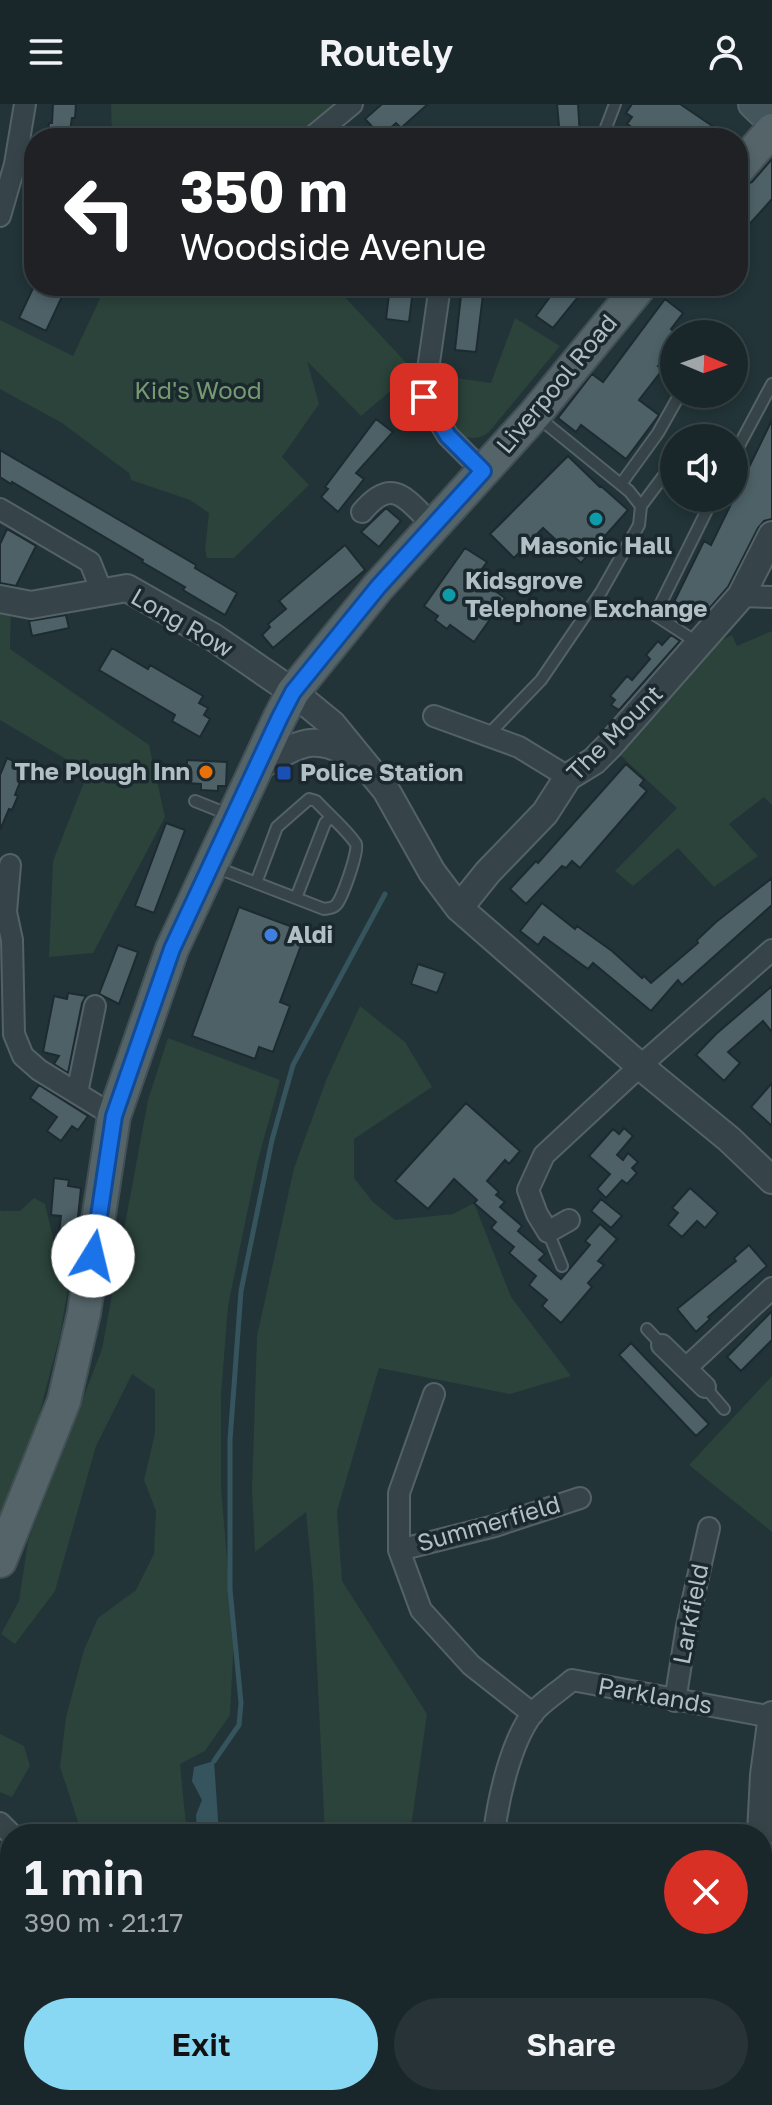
<!DOCTYPE html>
<meta charset="utf-8">
<style>
body{margin:0;font-family:"Golos Text",sans-serif;background:#273336;color:#f1f3f6;height:100vh;display:flex;flex-direction:column;font-size:30px;white-space:nowrap}
*{box-sizing:border-box;margin:0}
p{font-size:26px;color:#9fa5a8}
.icon{flex:none;width:44px;height:44px;fill:none;stroke:currentColor;stroke-width:2;stroke-linecap:round;stroke-linejoin:round}
.map{position:relative;flex:1;overflow:hidden}
.sheet{position:absolute;left:0px;top:1720px;width:772px;height:282px;display:flex;flex-direction:column;background:#1a272a;border-radius:32px 32px 0 0;box-shadow:0 4px 12px #0003,0 0 0 2px #384447}
.sheet>*{flex:none}
.hud{position:absolute;left:24px;top:24px;width:724px;height:168px;border-radius:32px;box-shadow:0 4px 12px #0003,0 0 0 2px #384447;background:#202124;color:#fff;overflow:hidden}
.needle{width:52px;rotate:92deg}
.tools{position:absolute;left:660px;top:216px;display:grid;gap:16px}
.tools a{display:grid;place-items:center;width:88px;height:88px;border-radius:50%;background:#1a272a;box-shadow:0 4px 12px #0003,0 0 0 2px #384447;font-size:40px}
.pin{position:absolute;display:grid;place-items:center;width:68px;height:68px;color:#fff;margin:-34px;border-radius:16px;box-shadow:0 4px 12px #0006}
.me{position:absolute;width:88px;margin:-44px;rotate:9deg;stroke-linejoin:round;filter:drop-shadow(0 0 6px #0008)}
.turn{display:flex;align-items:center;gap:28px;height:168px;padding:0 24px;font-size:36px}
.turn .icon{width:104px;height:104px;stroke-width:2.5}
.turn b{display:block;font-size:56px;line-height:68px}
.round{display:grid;place-items:center;flex:none;width:84px;height:84px;border-radius:42px;background:#273336}
.head{display:flex;align-items:center;justify-content:space-between;height:136px;padding:0 24px}
h1{font-size:48px;font-weight:600;line-height:60px}
.cta{display:flex;gap:16px;margin-top:auto;padding:16px 24px}
.cta a{flex:1;height:92px;border-radius:48px;background:#88d7f3;color:#111;font-size:32px;font-weight:600;line-height:92px;text-align:center}
.cta a+a{background:#273336;color:#f1f3f6}
header{display:flex;justify-content:space-between;align-items:center;height:104px;padding:0 24px;background:#1a272a;font-size:36px;font-weight:600}
.map>svg:first-child{display:block}
.green{fill:#2b433a}
.water{fill:#35545d}
.lines{fill:none;stroke-linecap:round;stroke-linejoin:round}
.stream{stroke:#35545d;stroke-width:5}
.building{fill:#4d6167;stroke:#1d2b30;stroke-width:2}
.service-casing{stroke:#546267;stroke-width:14}
.minor-casing{stroke:#546267;stroke-width:24}
.tertiary-casing{stroke:#546267;stroke-width:30}
.secondary-casing{stroke:#546267;stroke-width:32}
.primary-casing{stroke:#425055;stroke-width:36}
.service{stroke:#364449;stroke-width:10}
.minor{stroke:#364449;stroke-width:20}
.tertiary{stroke:#364449;stroke-width:26}
.secondary{stroke:#44555c;stroke-width:28}
.primary{stroke:#546469;stroke-width:32}
.route-casing{stroke:#114b97;stroke-width:20}
.route{stroke:#1a73e8;stroke-width:14}
.culture-dot{fill:#0f9aa8;stroke:#1b292e;stroke-width:3}
.food-dot{fill:#e8710a;stroke:#1b292e;stroke-width:3}
.transit-dot{fill:#1a4fb4;stroke:#1b292e;stroke-width:3}
.shop-dot{fill:#3f7fe0;stroke:#1b292e;stroke-width:3}
.labels{text-anchor:middle;stroke-width:7;stroke-linejoin:round;paint-order:stroke}
.street-label{font-size:24px;fill:#b1c0c5;stroke:#1b292e}
.park-label{font-size:24px;fill:#759a70;stroke:#1b292e}
.poi-label{font-size:24px;font-weight:bold;fill:#b1c0c5;stroke:#1b292e;text-anchor:start}
</style>
<header><svg class="icon" aria-label="menu" viewBox="0 0 24 24"><path d="M4 6h16M4 12h16M4 18h16"/></svg>Routely<svg class="icon" aria-label="person" viewBox="0 0 24 24"><circle cx="12" cy="8" r="4"/><path d="M4 21q1-7 8-7t8 7"/></svg></header>
<div class="map">
<svg width="772" height="2001" viewBox="0 0 772 2001">
<rect width="100%" height="100%" fill="#223438"/>
<path class="green" d="M111 0H337L295 34H112Z
M106 182H329L341 189 414 267 361 312 307 257 319 300 282 353 309 381 234 454H207L205 445 209 409 190 396 131 376 129 369 62 319 0 285V216L73 252Z
M515 214 560 242 489 328C476 339 460 334 450 321L442 272 491 279Z
M0 493 11 498 10 545 149 641 165 713 93 849 49 853 53 757 88 668 0 616Z
M772 527V701L764 693 729 720 758 752 714 783 678 744 633 782 615 767 677 704 619 650 722 536 732 531 737 542Z
M360 902 405 938 432 983 354 1035V1074L373 1098 395 1116 453 1110 474 1099 511 1193 571 1272 510 1290 379 1264 337 1407 342 1477 427 1610 410 1730H325L313 1479 306 1408 255 1448 252 1385 257 1232 294 1064 327 974Z
M168 934 280 976 258 1056 228 1202 221 1291V1385L234 1533 230 1611 205 1647 180 1660 186 1721 190 1730H82L60 1663 66 1613 84 1546 98 1514 136 1486 154 1450 156 1407 144 1376 155 1329V1286L132 1270 96 1342 55 1487 15 1540 1 1530 19 1497 28 1437 102 1245 148 996Z
M34 1094 45 1100 54 1138 74 1148 60 1231 37 1319 0 1412V1105L1 1107H20Z
M772 1272V1428L689 1361Z
M0 1630 24 1642 30 1662 12 1693 0 1688Z
M0 1745 10 1760V1992H185L190 2001H0Z
M208 1992H426L425 2001H214Z"/>
<path class="water" d="M214 1657 219 1730H197L196 1711 202 1696 192 1677 194 1663Z"/>
<g class="lines">
<path class="stream" d="M214 1657 239 1621 241 1599 230 1485V1336L241 1187 272 1036 293 961 385 790"/>
</g>
<path class="building" d="M53 0H76L75 14H72L69 34H47L49 19H52Z
M382 0H428L401 24 396 19 381 32 365 15Z
M557 0H578L580 32 560 33Z
M632 0H680L730 34H649L627 20 632 13 626 9Z
M772 55V95L746 124 738 117V84L752 78Z
M34 182H67L46 227 19 214Z
M390 182 413 185 409 218 386 215Z
M462 182H484L476 248 455 246Z
M558 182H587L553 224 536 212Z
M665 195 683 209 671 225 677 230H674L670 239 673 242 658 262 663 265 639 296 659 311 626 355 581 321 576 328 558 314 592 270 603 278Z
M376 315 393 328 356 369 364 375 338 408 321 393 328 385 325 383Z
M772 316V415L764 417 758 424 728 483 707 507 688 514 670 506 704 437 711 441Z
M0 346 196 461 195 464 237 489 225 511 183 486 185 483 142 458 143 456 12 378 11 380 0 373Z
M568 352 600 383 601 382 628 406 581 459 543 424 514 454 490 430Z
M386 404 401 417 379 443 361 428Z
M7 425 36 442 16 482 0 479V440Z
M345 441 365 466 273 544 262 531 270 523 268 520 286 505 279 497Z
M465 444 487 458 476 473 505 494 474 538 450 521 447 525 435 516 438 512 424 502Z
M66 511 69 524 32 532 29 517Z
M671 531 680 537 619 606 611 601 615 596 610 592 627 572 632 576 650 555 646 551 658 537 662 541Z
M112 544 148 565 150 561 203 592 199 599 208 604 204 611 210 615 200 633 172 617 175 611 99 566Z
M7 654 26 663 15 691 18 692 12 706 9 705 0 726V671Z
M187 656 227 658 226 682H218V687L201 686V680L186 679Z
M626 660 644 676 640 681 647 687 580 764 572 757 566 764 562 762 526 800 510 785 536 757 538 759Z
M166 719 185 726 154 809 135 802Z
M772 774V801L682 881 678 876 651 907 593 859 588 865 544 833 538 841 520 827 542 799 575 825 577 822 612 847 642 874 644 872 651 879 698 839 697 836 716 818Z
M239 803 306 828 280 898 290 902 273 948 259 943 255 955 192 932Z
M118 841 138 848 119 900 99 890Z
M418 860 445 869 437 889 411 880Z
M772 882V928L763 917 728 948 740 959 724 977 696 951 716 930Z
M68 889 86 892 82 899 68 969 54 960 59 952 43 948 54 892 67 895Z
M772 979V1022L751 1003Z
M39 981 88 1012 78 1026 72 1022 61 1037 47 1027 57 1013 30 994Z
M466 999 520 1047 509 1060 505 1056 487 1077 499 1088 496 1091 505 1098 500 1103 522 1122 518 1127 545 1150 539 1156 561 1175 590 1141 585 1137 600 1120 617 1135 598 1157 604 1161 588 1179 592 1183 561 1219 542 1202 547 1196 529 1181 536 1172 509 1149 514 1143 491 1124 496 1118 474 1099 477 1096 454 1075 428 1105 395 1077Z
M624 1024 633 1032 617 1051 623 1056 628 1049 638 1058 632 1064 637 1069 627 1080 622 1076 606 1094 597 1085 610 1070 589 1052 613 1025 619 1030Z
M54 1074 69 1076 68 1082 81 1084 76 1132 59 1130 61 1112 51 1111Z
M690 1084 718 1109 705 1124 697 1117 682 1133 668 1121 678 1109 672 1104Z
M601 1095 622 1112 611 1124 591 1107Z
M749 1141 767 1162 708 1213 710 1215 696 1228 677 1205 736 1157 734 1154Z
M772 1207V1236L741 1267 727 1253Z
M631 1239 709 1320 696 1332 619 1251Z"/>
<g class="lines">
<defs>
<path id="service" d="M602 34 615 0
M734 351 772 280
M621 380 658 329 680 290
M641 402 674 358
M698 539 655 511 713 394
M488 631 541 576 601 488 639 421 641 402 629 387 539 314
M195 697 230 711
M215 763 324 805C328 804 332 805 336 801 342 795 359 747 356 740 348 727 327 709 316 697L309 695 277 723 256 779
M296 794 325 719 331 713
M548 1128 562 1162
M647 1225 662 1241
M705 1283 724 1305"/>
<path id="minor" d="M311 34 352 0
M0 112 15 60 25 0
M440 182 424 293 448 332 483 367
M0 405 90 458 102 488
M362 408C393 371 406 395 433 421
M741 492 772 493
M434 612 519 643 568 673
M10 761 6 808 12 836 14 930 23 952 39 966 114 1012
M77 989 95 902
M569 1116 548 1128 537 1110 528 1086 544 1051 640 962 772 846
M662 1241 705 1283
M686 1264 772 1184
M434 1290 399 1389V1446L421 1506 471 1561 533 1610
M399 1446 495 1422 580 1394
M675 1597 687 1522 709 1424
M0 1719 11 1730
M494 1730C498 1695 511 1637 533 1609 543 1597 560 1587 572 1576L772 1613
M208 1992 214 2001
M501 2001V1992"/>
<path id="tertiary" d="M0 495 31 501 127 484 213 533 293 588 332 620 386 686 432 768 459 804 640 962 729 1035 772 1076
M255 664C296 643 312 625 354 653
M459 804 488 768 545 709 568 673 594 657 609 642 741 492 772 431
M761 1730 764 1671 772 1611
M762 1779 772 1838"/>
<path id="secondary" d="M753 0 772 18"/>
<path id="primary" d="M738 65 772 26
M0 1457 64 1297 84 1209 114 1012 172 845 280 613 293 588 378 483 535 310 640 182"/>
</defs>
<use href="#service" class="service-casing"/>
<use href="#minor" class="minor-casing"/>
<use href="#tertiary" class="tertiary-casing"/>
<use href="#secondary" class="secondary-casing"/>
<use href="#primary" class="primary-casing"/>
<use href="#service" class="service"/>
<use href="#minor" class="minor"/>
<use href="#tertiary" class="tertiary"/>
<use href="#secondary" class="secondary"/>
<use href="#primary" class="primary"/>
</g>
<g class="lines">
<defs>
<path id="route" d="M93 1152 114 1012 172 845 280 613 293 588 378 483 483 367 448 332 424 293"/>
</defs>
<use href="#route" class="route-casing"/>
<use href="#route" class="route"/>
</g>
<g class="culture-dot">
<circle cx="596" cy="415" r="8"/>
<circle cx="449" cy="491" r="8"/>
</g>
<circle class="food-dot" cx="206" cy="668" r="8"/>
<rect class="transit-dot" x="276" y="661" width="16" height="16" rx="4"/>
<circle class="shop-dot" cx="271" cy="831" r="8"/>
<g class="labels">
<g class="street-label">
<text transform="translate(557 280) rotate(-50)" y="8">Liverpool Road</text>
<text transform="translate(182 519) rotate(30)" y="8">Long Row</text>
<text transform="translate(615 629) rotate(-45)" y="8">The Mount</text>
<text transform="translate(489 1420) rotate(-16)" y="8">Summerfield</text>
<text transform="translate(691 1510) rotate(-79)" y="8">Larkfield</text>
<text transform="translate(655 1592) rotate(10)" y="8">Parklands</text>
</g>
<g class="park-label">
<text x="198" y="295">Kid's Wood</text>
</g>
<g class="poi-label">
<text x="596" y="450" text-anchor="middle">Masonic Hall</text>
<text x="465" y="485">Kidsgrove<tspan x="465" dy="28">Telephone Exchange</tspan></text>
<text x="190" y="676" text-anchor="end">The Plough Inn</text>
<text x="300" y="677">Police Station</text>
<text x="287" y="839">Aldi</text>
</g>
</g>
</svg>
<div class="tools">
<a><svg class="needle" viewBox="-14 -14 28 28"><path d="M0-13l5 13h-10z" fill="#e53935"/><path d="M0 13l5-13h-10z" fill="#9fa5a8"/></svg></a>
<a><svg class="icon" aria-label="sound" viewBox="0 0 24 24"><path d="M4 9h4l5-4v14l-5-4H4zM17 9q2 3 0 6"/></svg></a>
</div>
<div class="pin" style="left:424px;top:293px;background:#d93025"><svg class="icon" aria-label="arrive" viewBox="0 0 24 24"><path d="M6 21V4h12l-3 4 3 4H6"/></svg></div>
<svg class="me" style="left:93px;top:1152px" viewBox="-20 -20 40 40"><circle r="19" fill="#fff"/><path d="M0-13L10 11 0 6-10 11z" fill="#1a73e8"/></svg>
<div class="hud">
<div class="turn"><svg class="icon" aria-label="left" viewBox="0 0 24 24"><path d="M17 20v-9H6M10 6l-5 5 5 5"/></svg><div><b>350 m</b>Woodside Avenue</div></div>
</div>
<section class="sheet">
<div class="head"><div><h1>1 min</h1><p>390 m · 21:17</p></div><a class="round" style="background:#d93025;color:#fff"><svg class="icon" aria-label="close" viewBox="0 0 24 24"><path d="M6 6l12 12M18 6L6 18"/></svg></a></div>
<div class="cta"><a>Exit</a><a>Share</a></div>
</section>
</div>
